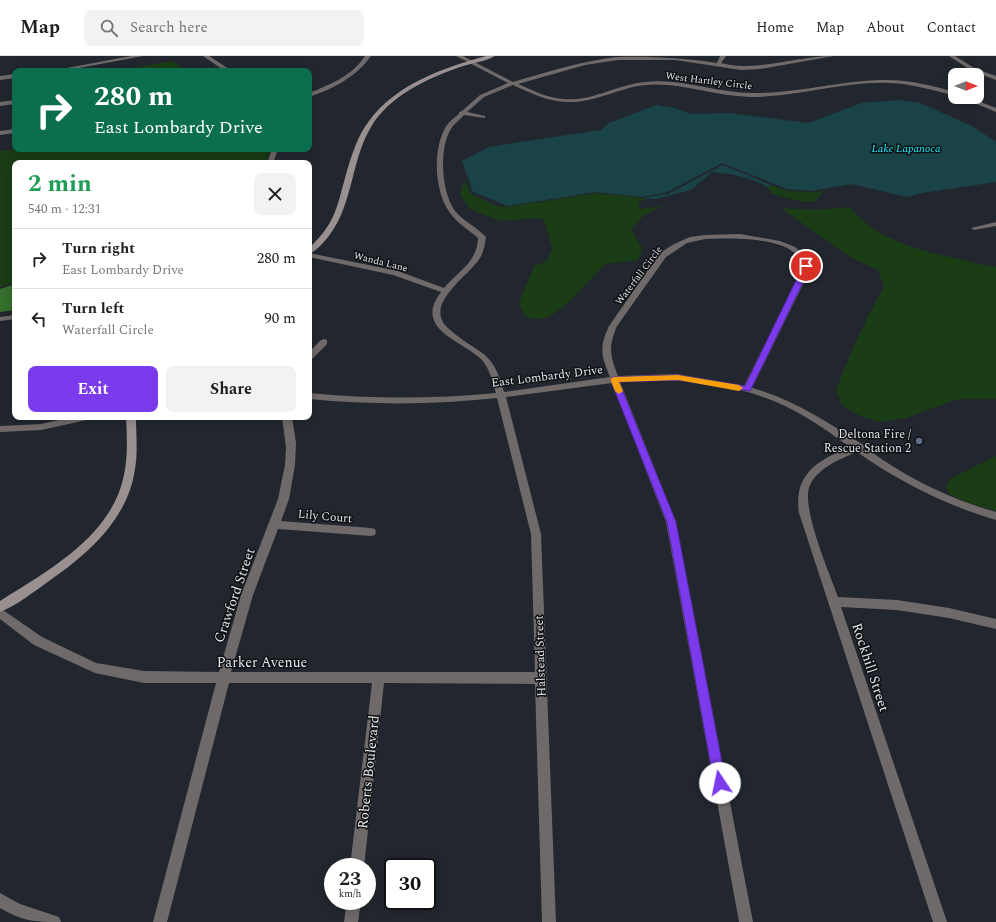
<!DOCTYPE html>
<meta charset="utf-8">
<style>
body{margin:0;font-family:Spectral,serif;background:#f2f2f2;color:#202124;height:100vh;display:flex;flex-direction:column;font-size:15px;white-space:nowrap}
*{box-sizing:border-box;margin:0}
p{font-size:13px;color:#757577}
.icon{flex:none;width:22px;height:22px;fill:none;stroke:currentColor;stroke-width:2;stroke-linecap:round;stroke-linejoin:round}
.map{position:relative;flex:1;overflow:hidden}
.drawer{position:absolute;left:12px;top:104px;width:300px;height:260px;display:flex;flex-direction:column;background:#fff;border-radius:8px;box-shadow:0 2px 10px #0003}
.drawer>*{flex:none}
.banner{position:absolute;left:12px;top:12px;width:300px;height:84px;border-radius:8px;box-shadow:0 2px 10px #0003;background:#0b6e4f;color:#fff;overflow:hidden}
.needle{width:26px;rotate:90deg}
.fabs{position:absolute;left:948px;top:12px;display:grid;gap:8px}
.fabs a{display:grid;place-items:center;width:36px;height:36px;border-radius:8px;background:#fff;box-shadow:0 2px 10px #0003;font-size:20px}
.speed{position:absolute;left:324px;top:802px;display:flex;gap:8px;font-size:20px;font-weight:700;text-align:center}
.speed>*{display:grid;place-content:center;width:52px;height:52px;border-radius:50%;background:#fff;box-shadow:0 2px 10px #0003;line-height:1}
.speed small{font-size:10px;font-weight:400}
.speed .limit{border:2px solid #111;border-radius:6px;background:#fff;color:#111}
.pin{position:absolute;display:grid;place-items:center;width:34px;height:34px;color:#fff;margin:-17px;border:2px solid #fff;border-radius:50%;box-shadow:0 1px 4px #0007}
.me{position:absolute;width:44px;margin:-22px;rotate:349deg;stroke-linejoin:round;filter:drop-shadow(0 0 3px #0008)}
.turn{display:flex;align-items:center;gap:14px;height:84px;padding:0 16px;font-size:18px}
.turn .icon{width:52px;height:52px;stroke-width:2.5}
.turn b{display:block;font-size:28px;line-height:34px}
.round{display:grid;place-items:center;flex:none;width:42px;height:42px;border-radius:8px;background:#f2f2f2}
.overview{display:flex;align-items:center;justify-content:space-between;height:68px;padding:0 16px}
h1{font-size:24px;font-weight:700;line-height:30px;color:#1e9e55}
.action{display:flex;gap:8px;margin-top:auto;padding:8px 16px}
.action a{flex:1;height:46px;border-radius:8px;background:#7c3aed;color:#fff;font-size:16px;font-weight:700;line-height:46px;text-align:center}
.action a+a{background:#f2f2f2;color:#202124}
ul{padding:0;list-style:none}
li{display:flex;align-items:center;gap:12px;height:60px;padding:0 16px;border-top:1px solid #e0e0e0}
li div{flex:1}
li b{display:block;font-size:15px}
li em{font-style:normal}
header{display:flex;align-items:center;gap:24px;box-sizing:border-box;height:56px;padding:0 20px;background:#fff;border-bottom:1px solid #e0e0e0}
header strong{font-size:19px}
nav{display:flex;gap:22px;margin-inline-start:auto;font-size:14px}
.search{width:280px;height:36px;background:#f2f2f2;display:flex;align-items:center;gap:10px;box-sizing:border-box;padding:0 14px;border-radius:8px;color:#757577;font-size:15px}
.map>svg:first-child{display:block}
.green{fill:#1a3d15}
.forest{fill:#356f2c}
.water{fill:#194346}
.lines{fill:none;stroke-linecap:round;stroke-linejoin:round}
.street{fill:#6f6a69;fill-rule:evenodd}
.secondary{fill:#99908f;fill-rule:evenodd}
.route{fill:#7c3aed;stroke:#51269a}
.slow{fill:#f59e0b}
.service-dot{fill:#5c6f8a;stroke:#0e1013;stroke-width:1.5}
.labels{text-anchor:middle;stroke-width:3;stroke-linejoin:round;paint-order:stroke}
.far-street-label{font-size:10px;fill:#e4e7ec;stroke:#0e1013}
.far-water-label{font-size:11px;font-style:italic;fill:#17f1ff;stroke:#0e1013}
.street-label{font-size:12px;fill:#e4e7ec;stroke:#0e1013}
.poi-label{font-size:12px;fill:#e4e7ec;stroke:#0e1013;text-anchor:end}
.near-street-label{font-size:14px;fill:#e4e7ec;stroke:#0e1013}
</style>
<header>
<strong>Map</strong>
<div class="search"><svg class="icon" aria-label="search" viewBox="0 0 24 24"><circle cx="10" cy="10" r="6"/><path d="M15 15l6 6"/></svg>Search here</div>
<nav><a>Home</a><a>Map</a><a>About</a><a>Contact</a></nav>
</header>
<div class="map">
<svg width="996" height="866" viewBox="0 0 996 866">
<rect width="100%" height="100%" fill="#22272f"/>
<path class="green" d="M172 5 186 15H132L129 13Z
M16 93H271L265 107H15V226L0 231V95Z
M464 126 466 127 471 138 497 150 507 151 597 137 642 142 644 144 639 146V153L663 150 644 159 631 173 642 192 638 204 605 208 568 247 549 261 536 263 526 261 519 247 534 210 547 205 552 192 544 164 536 162 501 165 492 162 470 153 460 138Z
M771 129 787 135 812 136 824 135 815 145 804 146 772 138 767 131Z
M849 151C879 186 919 194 963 204 973 206 986 211 996 210V343H962L952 345 906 362 880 366 858 359 842 349 836 335C849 299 865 264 884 231L878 214 850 201 781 152 817 154Z
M996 400V455L969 447 949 438 946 432 950 423Z"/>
<path class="forest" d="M15 228V254L0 256V233Z"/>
<path class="water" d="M899 44 920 47 972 70 996 86V126L922 137 907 141 851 128 811 135 787 133 722 107 665 137 641 141 596 136 508 150 473 136 462 105 489 91 601 74 609 67 656 49 675 52 691 58 729 57 809 67 861 47Z
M723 109 771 129 767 131C750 121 732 118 712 116L691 134 656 143 642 142 668 138Z"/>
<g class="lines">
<path class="street" d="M131 0H143L63 15H51Z
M203 0H209L232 15H225Z
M365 0H371C356 21 333 33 309 41V37C331 28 352 20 365 0Z
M456 0H463L513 26C547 16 582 5 617 1 649 0 685 2 717 7L720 0H726L721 7C728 9 736 10 743 10 774 10 803 0 834 0L760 13 741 14 675 4H618L585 9 518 28C532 34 547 42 563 43 592 46 618 28 646 26 681 22 716 37 751 37 795 38 837 25 881 24 906 23 931 29 955 36V40C933 34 912 28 890 27 843 25 798 41 752 41 716 41 682 26 647 29 631 30 617 36 603 40 566 52 547 45 513 29L484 41 467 56 485 60V62L464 59C461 63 456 66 453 70 438 89 441 136 455 155 463 165 477 171 486 181 485 188 484 195 480 202 469 220 421 249 449 273 478 299 493 292 504 336L610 321C601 299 599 292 609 270L660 197 674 188 690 181 705 179 740 178 780 185 795 191 806 200 810 214 752 332C793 343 827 366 862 388 869 393 876 400 883 404 918 427 956 445 996 456V464C945 449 900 426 857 396 840 403 818 412 810 429 800 450 830 518 838 541L897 544 949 552 996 563V573L949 562 897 554 841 551 947 866H933L799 457C793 418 818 404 850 391 829 376 808 361 785 350 735 326 675 321 620 326L676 466 753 866H739L666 466 612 327 506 341 541 478 556 866H542L535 628 384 627 364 811H350L372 627H229L167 866H153L216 627H144L95 617 34 589 0 563V552L42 581 96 607 144 615 219 616 241 539 278 443 285 409 286 391 282 361H292L296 387 295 409 289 443 281 465 371 472 375 473 376 476 375 479 371 480 278 473 253 539 231 616H535L531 478 497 342C434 349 372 349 309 343V337C371 343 433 343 496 337 492 324 490 313 481 303 461 284 413 273 441 236L393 219 309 201V197L398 215 444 232C459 214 477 207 478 182 469 174 457 167 450 157 434 136 432 91 447 69 450 65 455 61 459 58V56L462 55 480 39 508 27ZM705 183C727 182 785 180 799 202 801 205 801 211 802 214L744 330 677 318 618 320C610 299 608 292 617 270L666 201 687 187Z
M949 0H955L976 13 996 20V24L972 15Z
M15 18V22L0 24V20Z
M960 41H968L996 52V56Z
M15 44V48L0 50V46Z
M15 73V77L0 79V75Z
M272 93H278L273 107H267Z
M996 166V170L974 174 971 172Z
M15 259V263L0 265V261Z
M324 283 327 284V288L312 303 309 304V296L321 284Z
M72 361H92L87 364 41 374 0 376V370L41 368Z
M0 837 20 848 59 861 61 866C35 866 24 866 0 852Z
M347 845H361L358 866H344Z"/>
<path class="secondary" d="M486 0H495C485 6 471 7 460 11 428 22 389 40 371 71 349 108 354 154 323 187 319 191 314 196 309 198V192C337 166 337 149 347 115 352 98 358 79 369 65 396 28 443 12 486 0Z
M126 361H136C136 378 138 396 135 413 128 463 88 498 49 525 35 535 16 550 0 556V545C49 514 112 480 124 419 128 400 127 380 126 361Z"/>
</g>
<path class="route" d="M804 208H809V214L750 335 678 324 619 326 676 466 726 727 725 732 720 733 716 732 714 727 667 466 610 323 614 321 678 319 745 330Z"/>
<path class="slow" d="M678 319 739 329 743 332 739 335 678 324 619 326 623 335 619 338 615 335 610 323 614 321Z"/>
<circle class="service-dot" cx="919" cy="385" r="4"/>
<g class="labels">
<g class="far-street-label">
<text transform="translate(709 24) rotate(7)" y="4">West Hartley Circle</text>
<text transform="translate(381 205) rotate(14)" y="4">Wanda Lane</text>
<text transform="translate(638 219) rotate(-53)" y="4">Waterfall Circle</text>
</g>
<g class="far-water-label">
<text x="906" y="96">Lake Lapanoca</text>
</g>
<g class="street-label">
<text transform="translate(547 320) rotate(-7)" y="4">East Lombardy Drive</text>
<text transform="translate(325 460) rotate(5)" y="4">Lily Court</text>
<text transform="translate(540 600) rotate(-92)" y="4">Halstead Street</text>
</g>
<g class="poi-label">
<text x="911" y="382">Deltona Fire /<tspan x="911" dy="14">Rescue Station 2</tspan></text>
</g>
<g class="near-street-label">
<text transform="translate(234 539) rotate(-71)" y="5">Crawford Street</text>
<text x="262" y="611">Parker Avenue</text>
<text transform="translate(871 611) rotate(72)" y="5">Rockhill Street</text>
<text transform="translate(368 716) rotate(-84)" y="5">Roberts Boulevard</text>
</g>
</g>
</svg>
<div class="fabs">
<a><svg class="needle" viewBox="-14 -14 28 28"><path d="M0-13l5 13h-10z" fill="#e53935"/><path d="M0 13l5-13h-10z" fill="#757577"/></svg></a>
</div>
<div class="speed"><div>23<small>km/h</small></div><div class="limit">30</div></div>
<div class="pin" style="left:806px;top:210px;background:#d93025"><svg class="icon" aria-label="arrive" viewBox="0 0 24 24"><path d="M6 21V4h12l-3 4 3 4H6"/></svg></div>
<svg class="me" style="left:720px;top:727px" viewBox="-20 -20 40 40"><circle r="19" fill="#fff"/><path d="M0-13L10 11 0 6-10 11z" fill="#7c3aed"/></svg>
<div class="banner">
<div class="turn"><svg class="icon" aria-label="right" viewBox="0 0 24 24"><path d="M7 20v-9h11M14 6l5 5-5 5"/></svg><div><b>280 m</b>East Lombardy Drive</div></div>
</div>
<section class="drawer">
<div class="overview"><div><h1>2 min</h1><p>540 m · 12:31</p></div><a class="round"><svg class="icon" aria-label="close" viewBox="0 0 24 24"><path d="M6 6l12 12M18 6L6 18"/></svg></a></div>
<ul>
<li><svg class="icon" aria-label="right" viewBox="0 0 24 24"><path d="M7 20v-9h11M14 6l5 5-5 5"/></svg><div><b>Turn right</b><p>East Lombardy Drive</p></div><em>280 m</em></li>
<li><svg class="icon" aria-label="left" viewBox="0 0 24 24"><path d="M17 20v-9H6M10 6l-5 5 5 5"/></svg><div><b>Turn left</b><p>Waterfall Circle</p></div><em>90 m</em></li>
</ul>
<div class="action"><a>Exit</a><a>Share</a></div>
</section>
</div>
